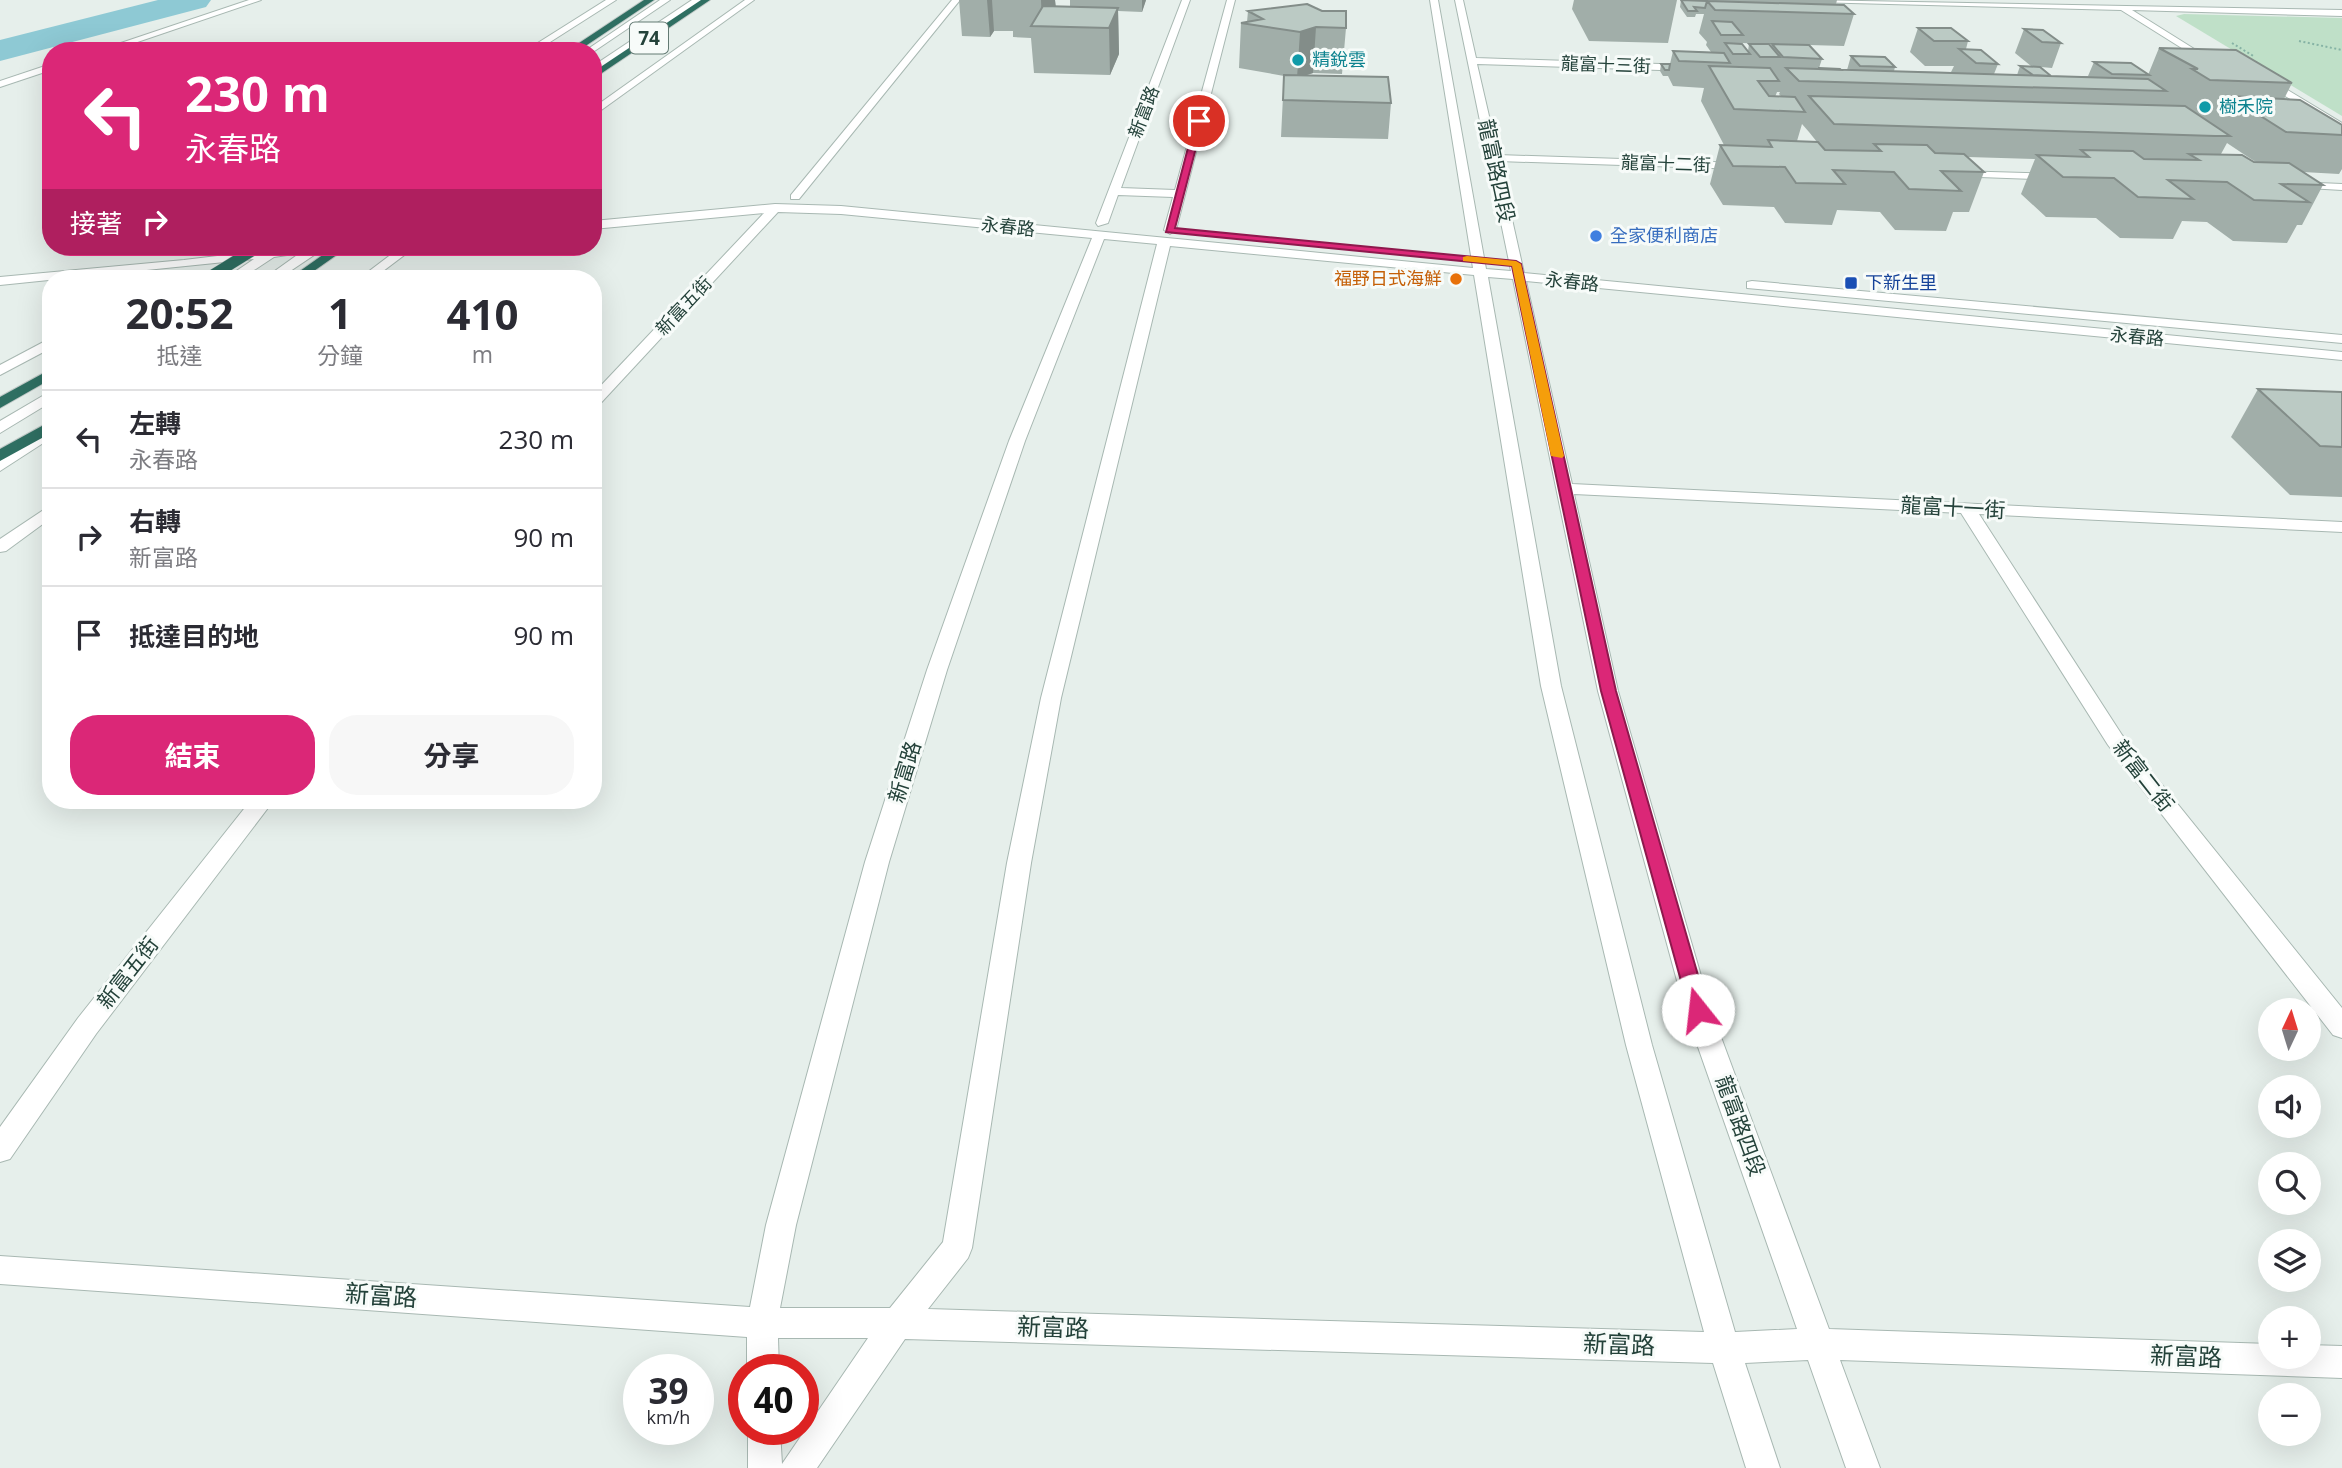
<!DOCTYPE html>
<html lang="zh-TW">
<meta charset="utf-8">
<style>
body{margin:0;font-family:"Open Sans","Noto Sans TC",sans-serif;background:#f7f7f7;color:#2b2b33;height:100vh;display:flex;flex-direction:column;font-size:26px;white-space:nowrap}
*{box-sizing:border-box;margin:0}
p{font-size:23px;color:#7c7c81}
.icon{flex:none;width:38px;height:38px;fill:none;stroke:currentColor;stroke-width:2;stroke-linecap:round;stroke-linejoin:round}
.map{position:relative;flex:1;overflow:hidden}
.panel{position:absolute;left:42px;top:270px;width:560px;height:539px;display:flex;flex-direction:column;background:#fff;border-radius:28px;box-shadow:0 7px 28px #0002}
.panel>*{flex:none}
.top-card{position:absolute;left:42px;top:42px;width:560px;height:214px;border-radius:28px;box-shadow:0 7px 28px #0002;background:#db2777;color:#fff;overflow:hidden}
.needle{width:46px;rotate:4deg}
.fabs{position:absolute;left:2258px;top:998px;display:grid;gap:14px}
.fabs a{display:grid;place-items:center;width:63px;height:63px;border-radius:50%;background:#fff;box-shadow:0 7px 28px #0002;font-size:35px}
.speed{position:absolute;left:623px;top:1354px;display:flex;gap:14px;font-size:35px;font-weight:700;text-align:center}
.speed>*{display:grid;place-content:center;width:91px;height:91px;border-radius:50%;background:#fff;box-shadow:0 7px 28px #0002;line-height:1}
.speed small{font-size:18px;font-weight:400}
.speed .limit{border:10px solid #d22;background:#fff;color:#111}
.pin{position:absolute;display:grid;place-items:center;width:60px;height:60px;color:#fff;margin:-30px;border:4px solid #fff;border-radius:50%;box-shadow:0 2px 7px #0007}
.me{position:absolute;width:77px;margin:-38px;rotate:344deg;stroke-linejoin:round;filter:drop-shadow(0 0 5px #0008)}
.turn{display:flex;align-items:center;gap:24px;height:147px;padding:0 28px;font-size:32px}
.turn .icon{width:91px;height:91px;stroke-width:2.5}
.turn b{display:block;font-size:49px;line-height:60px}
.then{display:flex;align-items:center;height:66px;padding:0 28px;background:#0003;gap:14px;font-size:26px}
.eta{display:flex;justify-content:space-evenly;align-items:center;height:119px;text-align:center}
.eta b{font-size:42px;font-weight:700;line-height:49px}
.button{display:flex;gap:14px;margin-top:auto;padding:14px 28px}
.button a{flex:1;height:80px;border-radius:28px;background:#db2777;color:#fff;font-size:28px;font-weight:700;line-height:80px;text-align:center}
.button a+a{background:#f7f7f7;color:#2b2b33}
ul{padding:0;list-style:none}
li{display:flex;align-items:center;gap:21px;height:98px;padding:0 28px;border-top:2px solid #e1e1e2}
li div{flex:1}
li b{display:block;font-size:26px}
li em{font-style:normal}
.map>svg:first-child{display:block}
.green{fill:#bfe0c8}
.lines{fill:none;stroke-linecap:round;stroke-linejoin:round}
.river{fill:#8ec9d4;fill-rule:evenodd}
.minor-casing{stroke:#a8b8b2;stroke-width:2}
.highway-casing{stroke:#c2cac8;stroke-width:2}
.path{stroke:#86b3a5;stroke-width:2;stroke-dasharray:2 2.5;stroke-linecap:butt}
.minor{fill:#fff;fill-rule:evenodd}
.highway{fill:#2f6f62;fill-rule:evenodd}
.highway-bridge-casing{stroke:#c2cac8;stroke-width:12;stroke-linecap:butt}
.highway-bridge{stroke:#2f6f62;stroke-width:11}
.wall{fill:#a1aea9;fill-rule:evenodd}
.shaded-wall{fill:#838d89}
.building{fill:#bbcac4;stroke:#838d89;stroke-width:2}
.route{fill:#db2777;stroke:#8e194d;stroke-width:2}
.slow{fill:#f59e0b}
.culture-dot{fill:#0f9aa8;stroke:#f7fbf9;stroke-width:2.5}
.shop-dot{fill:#3f7fe0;stroke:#f7fbf9;stroke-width:2.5}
.food-dot{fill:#e8710a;stroke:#f7fbf9;stroke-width:2.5}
.transit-dot{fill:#1a4fb4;stroke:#f7fbf9;stroke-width:2.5}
.labels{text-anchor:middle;stroke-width:6;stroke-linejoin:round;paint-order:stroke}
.far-culture-label{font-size:18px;fill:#0d838f;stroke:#f7fbf9;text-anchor:start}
.far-street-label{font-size:18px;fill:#24423a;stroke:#f7fbf9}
.far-shop-label{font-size:18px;fill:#366cbe;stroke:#f7fbf9;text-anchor:start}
.far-food-label{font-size:18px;fill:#c56008;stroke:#f7fbf9;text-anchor:end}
.far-transit-label{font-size:18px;fill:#164399;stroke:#f7fbf9;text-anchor:start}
.shield{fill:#f7fbf9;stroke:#637a73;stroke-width:2}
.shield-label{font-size:19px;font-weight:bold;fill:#24423a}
.street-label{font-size:21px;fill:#24423a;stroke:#f7fbf9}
.near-street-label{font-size:24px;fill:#24423a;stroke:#f7fbf9}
</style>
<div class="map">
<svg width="2342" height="1468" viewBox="0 0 2342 1468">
<rect width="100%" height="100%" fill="#e6efeb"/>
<path class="green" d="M2184 14 2342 18V116L2176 16Z"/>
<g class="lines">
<path class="river" d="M158 0H211L206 7 0 61V40Z"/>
<defs>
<path id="minor" d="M249 0H261L111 51H97Z
M606 0H616L536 51H525Z
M660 0H670L593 52 585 51Z
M692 0H702L593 73V66Z
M745 0H754L593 116V108Z
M952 0H960L799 199H791V195Z
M1182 0H1190L1121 188 1175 190 1227 0H1235L1176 230 1170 234 1164 230 1173 197 1118 195 1108 223 1098 226 1096 223Z
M1430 0H1438L1486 269 1511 271 1455 0H1463L1476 58 1690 65 1695 68 1690 71 1477 64 1498 155 1742 163 1748 166 1742 169 1499 161 1524 273 2342 352V360L1526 281 1572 484 2342 522V532L1979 514 2122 735 2342 1008V1038L2333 1035 2108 745 1961 513 1574 494 1618 691 1711 1010 1829 1329 2270 1344V1356H2308V1345L2342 1346V1378L1840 1360 1880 1468H1846L1808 1360 1745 1363 1780 1468H1746L1713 1363 905 1339 817 1468H748V1430H780L782 1464 868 1338H778L779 1370H747V1337L0 1284V1256L750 1307 766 1225 865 862 927 670 1009 441 1092 238 841 214 778 212 598 406 593 408V394L764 213 593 229V221L775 204 841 206 1473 268ZM1104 239 1157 244 1041 698 1007 863 943 1242 890 1308H780L796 1225 889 862 947 670 1025 441ZM1170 246 1474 275 1541 686 1626 1045 1704 1332 928 1309 968 1258 972 1248 1031 863 1061 698ZM1488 277 1513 279 1598 691 1685 1010 1797 1329 1735 1332 1652 1045 1561 686Z
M1808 0 2342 10V16L2132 10 2215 62 2217 64 2212 67 2121 10 1812 2Z
M51 64V70L0 87V81Z
M2260 77H2266L2342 123V130L2260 81Z
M1956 171 2057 174 2063 177 2057 180 1952 176 1950 174Z
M2295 182 2342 184V190L2291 187 2289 185Z
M292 247H326L280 278H265L300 253 274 257 242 278H226L254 259 0 285V277L184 260Z
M401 247H415L374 278H360Z
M1752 281 2342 335V343L1747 288V282Z
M51 338V348L0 375V365Z
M51 391V402L0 433V421Z
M51 426V438L0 471V459Z
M51 505V518L6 551 0 552V539Z
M251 800H274L96 1034 10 1159 0 1162V1127L78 1018Z"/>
<path id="highway" d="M644 0H654L578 51H567Z
M701 0H710L593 79V72Z
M334 247H348L304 278H290Z
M51 369V379L0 408V397Z
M51 421V433L0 461V449Z"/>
</defs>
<use href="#minor" class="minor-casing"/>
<use href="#highway" class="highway-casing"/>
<path class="path" d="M2299 41 2342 50
M2232 43 2255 57"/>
<use href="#minor" class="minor"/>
<use href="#highway" class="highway"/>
<defs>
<path id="highway-bridge" d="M208 278 258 247"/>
</defs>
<use href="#highway-bridge" class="highway-bridge-casing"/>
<use href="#highway-bridge" class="highway-bridge"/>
</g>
<path class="wall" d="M959 0H1055L1056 6 1070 7V0H1146L1142 12 1118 11 1119 54 1110 75 1034 73 1031 38 1013 37V31H994L990 37 962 36Z
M1574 0H1677L1668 43 1589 41 1572 9Z
M1681 0H1837L1836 4 1854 14 1844 46 1809 45 1822 59 1819 68 1847 70 1851 56 1895 67 1894 71 1951 72 1954 66H1925L1910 52 1918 28 1968 41 1966 49 1998 64 1994 74 2017 75 2020 66H2031L2015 53 2024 29 2061 43 2052 68 2041 67 2051 76H2088L2094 62 2148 75 2159 48 2292 83 2284 99 2342 125V169L2339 174 2303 172 2323 185 2302 225H2297L2287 243 2233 241 2207 222 2182 221 2173 239 2120 238 2096 218 2046 217 2021 194 2035 159 1968 157 1984 172 1969 212H1953L1946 231 1895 230 1880 212 1837 210 1832 225 1785 223 1774 207 1723 205 1710 184 1720 145H1724L1701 101 1704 88 1673 86 1668 76H1663L1660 71 1661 64H1670L1673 51 1711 52 1706 45 1707 42 1699 33 1704 14H1696L1695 17H1687L1680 7ZM1741 43 1772 44 1771 47 1749 44 1748 51ZM1777 92H1780L1779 94 1782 97H1775ZM1802 124 1809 132 1817 142 1797 141ZM2227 143 2248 157 2256 162 2221 154Z
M1248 11 1346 28 1342 74 1313 73 1307 75 1391 103 1388 139 1281 137 1284 76 1239 68 1241 23 1247 22Z
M2258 389 2342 392V497L2290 495 2231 437Z"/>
<path class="shaded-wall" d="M987 0H992L994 31 990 37Z
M1041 0H1055L1056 17 1042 26Z
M1142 0H1146L1142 12Z
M1118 8 1119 54 1110 75 1109 28Z
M1316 27 1313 73 1297 78 1300 32Z"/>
<path class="building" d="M1681 0 1707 1 1705 8 1694 7 1697 11H1688Z
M1707 1 1844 5 1854 14 1715 10Z
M1307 4 1322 11H1346V28L1316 27 1300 32 1241 23 1263 19 1248 11Z
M1043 6 1118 8 1109 28 1031 26Z
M1712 21 1732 22 1743 35H1721Z
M1918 28H1951L1968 41H1934Z
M2024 29 2043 30 2061 43 2042 42Z
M1725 43 1742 44 1750 54H1733Z
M1749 44H1769L1780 57H1760Z
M1772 44 1809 45 1822 59 1783 57Z
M2159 48 2236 50 2292 83 2210 80 2192 69H2198Z
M1959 49 1981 50 1998 64 1976 63Z
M1673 51 1724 53 1730 63 1679 61Z
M1851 56 1885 57 1895 67 1860 66Z
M2094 62 2131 63 2149 75 2112 74Z
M1661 64H1670L1669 70H1665Z
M1709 66 1770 68 1779 81H1758L1769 96 1795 97 1805 112 1734 109Z
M2020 66 2040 67 2051 76 2033 75Z
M1786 68 2148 79 2166 91 1799 81Z
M1819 68 1840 69 1841 70 1819 69Z
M1284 75 1388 77 1391 103 1283 100Z
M1809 96 2185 106 2230 136H2215L1834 124Z
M2229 96 2300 100 2342 125V135L2286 132Z
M1768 140 1818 142 1825 150 1881 151 1874 144 1927 145 1935 153 1964 154 1984 172 1941 171 1961 191 1909 189 1894 172 1833 170 1845 184 1796 183 1785 167 1733 166 1720 145 1772 147Z
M2081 150 2133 151 2144 159 2199 160 2189 154 2242 155 2254 162 2289 163 2323 185 2281 184 2309 202 2254 200 2227 182 2168 180 2193 199 2138 197 2114 178 2063 177 2037 155 2089 157Z
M2258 389 2342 392V447L2320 446Z"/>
<path class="route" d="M1199 119 1203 121 1175 228 1516 261 1521 264 1616 691 1708 1010 1705 1016 1698 1018 1691 1016 1689 1010 1601 691 1512 266 1166 232 1195 121Z"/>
<path class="slow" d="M1467 256 1516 261 1521 264 1564 456 1562 458 1551 456 1512 266 1463 261V257Z"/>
<g class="culture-dot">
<circle cx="1298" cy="60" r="7"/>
<circle cx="2205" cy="107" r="7"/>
</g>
<circle class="shop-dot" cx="1596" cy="236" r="7"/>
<circle class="food-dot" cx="1456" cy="279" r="7"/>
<rect class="transit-dot" x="1844" y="276" width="14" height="14" rx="3.5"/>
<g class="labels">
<g class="far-culture-label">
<text x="1312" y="66">精銳雲</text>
<text x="2219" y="113">樹禾院</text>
</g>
<g class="far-street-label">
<text transform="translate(1606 65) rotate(2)" y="6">龍富十三街</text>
<text transform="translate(1144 112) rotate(-69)" y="6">新富路</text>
<text transform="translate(1666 164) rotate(2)" y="6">龍富十二街</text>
<text transform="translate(1008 227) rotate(6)" y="6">永春路</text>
<text transform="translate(1572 282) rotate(6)" y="6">永春路</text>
<text transform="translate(684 306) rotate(-47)" y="6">新富五街</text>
<text transform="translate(2137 337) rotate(5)" y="6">永春路</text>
</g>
<g class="far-shop-label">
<text x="1610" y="242">全家便利商店</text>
</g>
<g class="far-food-label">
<text x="1442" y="285">福野日式海鮮</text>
</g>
<g class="far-transit-label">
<text x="1865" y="289">下新生里</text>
</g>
<rect class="shield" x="630" y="22.5" width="38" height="31" rx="5"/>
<g class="shield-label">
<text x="649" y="45">74</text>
</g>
<g class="street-label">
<text transform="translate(1496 171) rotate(78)" y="7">龍富路四段</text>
<text transform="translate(1953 508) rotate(3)" y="7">龍富十一街</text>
<text transform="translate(905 772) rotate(-73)" y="7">新富路</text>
<text transform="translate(2143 776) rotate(52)" y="7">新富二街</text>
<text transform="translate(128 973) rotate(-52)" y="7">新富五街</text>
<text transform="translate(1740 1126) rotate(70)" y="7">龍富路四段</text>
</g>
<g class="near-street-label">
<text transform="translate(381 1296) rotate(4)" y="8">新富路</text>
<text transform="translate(1053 1328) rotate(2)" y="8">新富路</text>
<text transform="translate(1619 1345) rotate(2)" y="8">新富路</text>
<text transform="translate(2186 1357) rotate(2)" y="8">新富路</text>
</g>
</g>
</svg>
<div class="fabs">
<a><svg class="needle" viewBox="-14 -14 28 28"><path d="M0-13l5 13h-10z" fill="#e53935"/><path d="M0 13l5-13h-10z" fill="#7c7c81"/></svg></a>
<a><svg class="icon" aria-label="sound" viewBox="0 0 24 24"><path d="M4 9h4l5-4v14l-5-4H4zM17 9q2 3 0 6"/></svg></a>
<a><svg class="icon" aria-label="search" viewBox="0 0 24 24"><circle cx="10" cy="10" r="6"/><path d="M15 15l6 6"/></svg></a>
<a><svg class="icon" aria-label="layers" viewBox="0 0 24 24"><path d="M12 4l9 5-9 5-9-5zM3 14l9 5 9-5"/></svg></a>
<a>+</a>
<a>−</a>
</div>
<div class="speed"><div>39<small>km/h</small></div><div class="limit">40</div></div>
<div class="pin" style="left:1199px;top:121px;background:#d93025"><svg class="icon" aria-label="arrive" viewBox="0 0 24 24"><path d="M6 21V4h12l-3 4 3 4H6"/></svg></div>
<svg class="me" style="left:1698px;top:1010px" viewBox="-20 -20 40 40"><circle r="19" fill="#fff"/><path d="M0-13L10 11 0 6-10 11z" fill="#db2777"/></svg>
<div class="top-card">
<div class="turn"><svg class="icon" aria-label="left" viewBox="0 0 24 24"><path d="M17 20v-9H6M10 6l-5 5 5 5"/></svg><div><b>230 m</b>永春路</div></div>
<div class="then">接著<svg class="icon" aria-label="right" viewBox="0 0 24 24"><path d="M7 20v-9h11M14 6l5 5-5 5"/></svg></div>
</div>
<section class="panel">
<div class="eta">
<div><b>20:52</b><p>抵達</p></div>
<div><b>1</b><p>分鐘</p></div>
<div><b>410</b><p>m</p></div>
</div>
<ul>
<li><svg class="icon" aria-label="left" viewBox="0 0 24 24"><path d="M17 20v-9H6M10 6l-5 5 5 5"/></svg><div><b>左轉</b><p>永春路</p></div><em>230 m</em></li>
<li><svg class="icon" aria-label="right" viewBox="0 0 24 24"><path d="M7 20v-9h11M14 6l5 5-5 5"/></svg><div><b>右轉</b><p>新富路</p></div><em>90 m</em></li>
<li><svg class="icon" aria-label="arrive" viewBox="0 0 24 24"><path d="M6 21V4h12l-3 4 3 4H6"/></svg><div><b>抵達目的地</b></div><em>90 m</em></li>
</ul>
<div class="button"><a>結束</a><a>分享</a></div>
</section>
</div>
